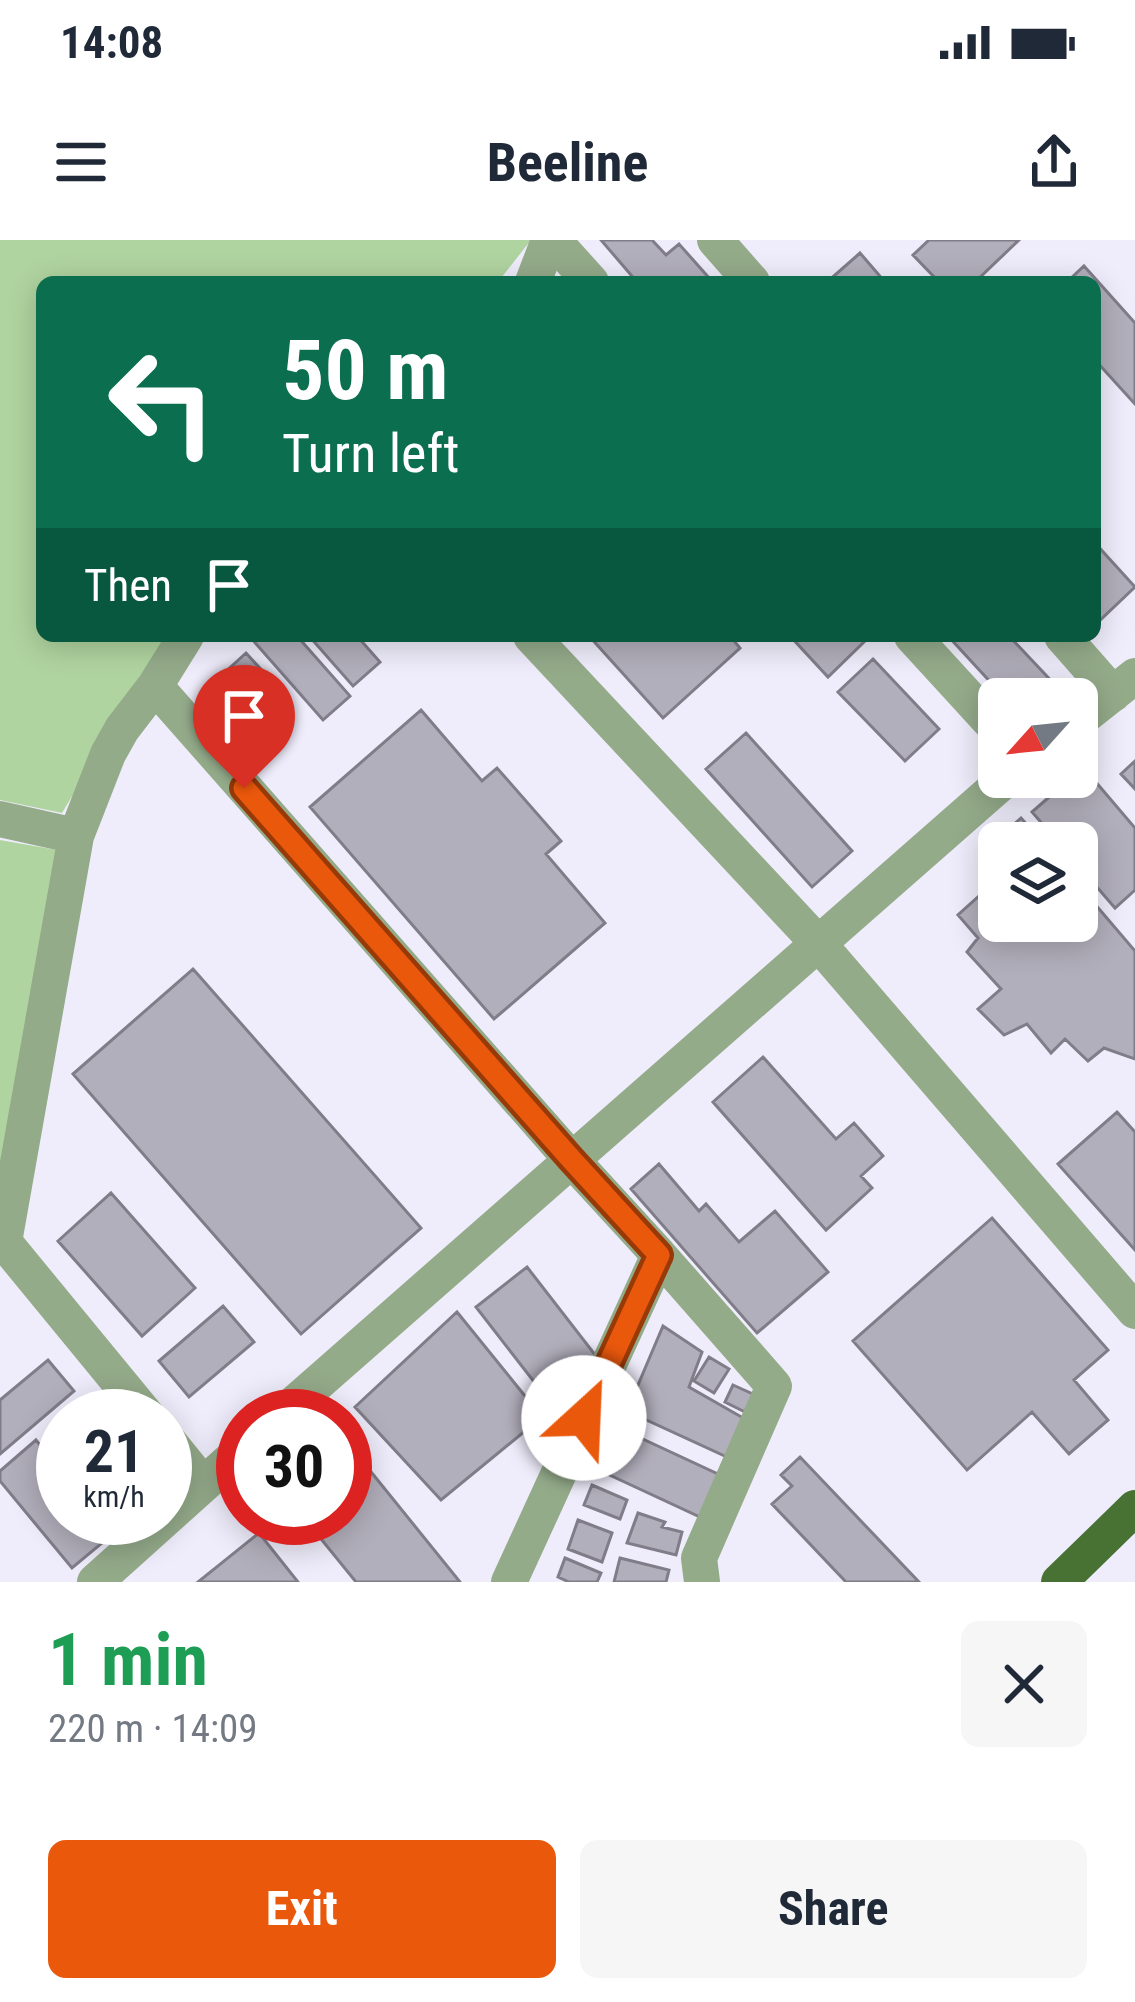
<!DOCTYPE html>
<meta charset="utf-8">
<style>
body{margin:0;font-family:"Roboto Condensed",sans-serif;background:#f6f6f7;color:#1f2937;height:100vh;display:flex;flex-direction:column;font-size:45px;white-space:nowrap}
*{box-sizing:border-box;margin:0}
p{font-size:39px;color:#747a83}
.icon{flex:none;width:66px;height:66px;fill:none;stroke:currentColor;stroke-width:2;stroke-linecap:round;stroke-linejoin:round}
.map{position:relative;height:1342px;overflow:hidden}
.panel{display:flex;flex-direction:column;background:#fff;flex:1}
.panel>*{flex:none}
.banner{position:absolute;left:36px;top:36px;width:1065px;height:366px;border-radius:18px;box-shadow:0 6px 30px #0003;background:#0b6e4f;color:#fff;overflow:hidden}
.needle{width:78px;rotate:243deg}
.tools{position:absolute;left:978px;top:438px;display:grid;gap:24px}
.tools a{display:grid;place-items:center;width:120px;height:120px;border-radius:18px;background:#fff;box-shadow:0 6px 30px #0003;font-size:60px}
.speed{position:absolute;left:36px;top:1149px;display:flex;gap:24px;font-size:60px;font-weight:700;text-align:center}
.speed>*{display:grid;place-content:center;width:156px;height:156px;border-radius:50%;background:#fff;box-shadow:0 6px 30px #0003;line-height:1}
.speed small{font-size:30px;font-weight:400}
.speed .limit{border:18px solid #d22;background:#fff;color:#111}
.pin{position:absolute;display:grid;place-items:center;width:102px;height:102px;color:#fff;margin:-123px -51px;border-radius:50% 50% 50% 0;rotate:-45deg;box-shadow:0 0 12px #0007}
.pin .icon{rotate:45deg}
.me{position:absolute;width:132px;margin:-66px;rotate:25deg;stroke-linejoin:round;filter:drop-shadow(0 0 9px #0008)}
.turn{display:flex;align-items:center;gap:42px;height:252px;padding:0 48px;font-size:54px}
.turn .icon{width:156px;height:156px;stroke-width:2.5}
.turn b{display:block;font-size:84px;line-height:102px}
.then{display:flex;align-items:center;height:114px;padding:0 48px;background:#0003;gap:24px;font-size:45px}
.round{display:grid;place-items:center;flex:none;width:126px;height:126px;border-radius:18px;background:#f6f6f7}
.summary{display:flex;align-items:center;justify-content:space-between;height:204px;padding:0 48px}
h1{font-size:72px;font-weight:700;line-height:90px;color:#1e9e55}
.cta{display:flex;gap:24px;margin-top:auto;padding:24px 48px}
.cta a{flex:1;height:138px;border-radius:18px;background:#ea580c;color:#fff;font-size:48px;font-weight:700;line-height:138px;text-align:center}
.cta a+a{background:#f6f6f7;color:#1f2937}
.status{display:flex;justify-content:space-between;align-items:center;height:84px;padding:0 60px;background:#fff;direction:ltr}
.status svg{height:33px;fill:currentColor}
header{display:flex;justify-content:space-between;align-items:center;height:156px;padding:0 48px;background:#fff;font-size:54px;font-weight:700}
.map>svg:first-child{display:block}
.green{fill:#b0d4a0}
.building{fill:#b2afbc;stroke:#807d89;stroke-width:3}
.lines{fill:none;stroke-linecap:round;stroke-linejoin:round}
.minor{stroke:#94ab8a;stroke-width:36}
.major{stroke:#487134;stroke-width:36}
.route-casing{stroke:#983908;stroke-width:30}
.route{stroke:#ea580c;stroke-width:21}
</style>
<div class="status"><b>14:08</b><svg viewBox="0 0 49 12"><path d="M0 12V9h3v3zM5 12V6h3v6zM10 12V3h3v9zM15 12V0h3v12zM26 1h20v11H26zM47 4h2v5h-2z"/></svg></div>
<header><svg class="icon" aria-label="menu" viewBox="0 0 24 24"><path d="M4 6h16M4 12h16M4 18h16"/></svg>Beeline<svg class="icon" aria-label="share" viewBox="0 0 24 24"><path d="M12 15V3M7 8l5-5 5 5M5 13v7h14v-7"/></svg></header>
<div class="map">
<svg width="1135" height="1342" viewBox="0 0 1135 1342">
<rect width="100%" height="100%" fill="#efedfb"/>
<path class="green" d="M0 0H531L498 42H42V396H169L62 573 0 560Z
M0 600 63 611 0 949Z"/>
<path class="building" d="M601 0H652L666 15 679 4 710 39 707 42H637Z
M929 0H1019L975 42H939L913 15Z
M860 13 885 42H827Z
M1084 26 1135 83V164L1095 120V42H1067Z
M1095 303 1135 347 1095 385Z
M297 396 350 456 323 480 250 397Z
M309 396H357L380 422 353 446Z
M589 396H730L740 408 663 478Z
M790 396H860L865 401 828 437Z
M948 396H1009L1058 448 1046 459H1006Z
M246 413 290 461 266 483 223 434Z
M873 419 939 489 905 521 838 452Z
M421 470 482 541 497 528 561 601 546 614 605 683 494 779 310 567Z
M746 493 852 611 812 647 706 529Z
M1135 521V549L1121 534Z
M1083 527 1135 588V650L1115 668 1077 624V603H1059L1032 572 1072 537H1077V533Z
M1021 578 1043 603H999V624L987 608Z
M999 638V681H1077V643L1135 711V819L1104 808 1088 821 1065 799 1051 813 1027 784 1004 795 978 769 1001 749 967 712 978 698 958 675Z
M193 729 421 988 301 1094 73 834Z
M763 817 836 899 854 883 883 916 861 936 872 948 826 990 713 862Z
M1117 872 1135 892V1010L1058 924Z
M659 924 699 971 706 964 739 1002 775 971 828 1032 757 1093 631 949Z
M111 953 195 1048 142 1096 58 1001Z
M992 978 1108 1110 1074 1140 1108 1180 1069 1214 1032 1172 967 1230 853 1101Z
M527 1027 596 1116 545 1156 476 1067Z
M223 1066 254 1102 189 1157 159 1121Z
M457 1072 542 1177 441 1260 355 1167Z
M663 1086 702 1112 689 1147 745 1179 727 1217 627 1171Z
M709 1117 729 1129 714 1153 694 1141Z
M48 1120 74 1151 0 1214V1160Z
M733 1145 755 1155 747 1173 725 1162Z
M632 1194 720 1235 700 1277 601 1231 609 1211 621 1216Z
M36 1200 63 1233V1278H132L72 1328 0 1241V1231Z
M359 1217 460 1342H356L304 1278H345V1229Z
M800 1217 919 1342H846L772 1264 792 1246 781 1235Z
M592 1245 627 1260 620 1279 584 1265Z
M638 1273 665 1282 662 1287 682 1292 676 1315 627 1303Z
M578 1280 612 1293 602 1322 568 1309Z
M259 1293 298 1342H198Z
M565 1318 601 1333 597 1342H569L558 1337Z
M620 1318 669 1330 666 1342H614Z"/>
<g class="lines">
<path class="minor" d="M553 0 591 42
M715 0 752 42
M533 42 549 0
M531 396 818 703 1135 1071
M912 396 999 491
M1062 396 1113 454
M155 446 571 919 659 1015 509 1342
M1077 482 1135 436
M0 579 76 596
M659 1015 774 1146 699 1318 702 1342
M147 1176 4 1002 76 596 108 514 122 489 155 446 186 396
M280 1176 1008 537
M165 1197 203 1244
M95 1342 243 1209"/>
<path class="major" d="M1059 1342 1135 1268"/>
</g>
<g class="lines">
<defs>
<path id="route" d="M244 548 571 919 659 1015 584 1178"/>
</defs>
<use href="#route" class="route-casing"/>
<use href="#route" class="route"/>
</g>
</svg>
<div class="tools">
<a><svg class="needle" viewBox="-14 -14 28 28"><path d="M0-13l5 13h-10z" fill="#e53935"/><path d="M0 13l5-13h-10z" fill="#747a83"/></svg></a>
<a><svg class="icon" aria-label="layers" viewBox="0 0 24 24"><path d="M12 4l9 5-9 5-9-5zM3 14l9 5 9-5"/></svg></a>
</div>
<div class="speed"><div>21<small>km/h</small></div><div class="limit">30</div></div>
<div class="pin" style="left:244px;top:548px;background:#d93025"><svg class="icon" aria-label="arrive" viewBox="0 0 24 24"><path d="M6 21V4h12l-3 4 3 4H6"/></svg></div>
<svg class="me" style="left:584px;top:1178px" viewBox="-20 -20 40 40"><circle r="19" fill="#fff"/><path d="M0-13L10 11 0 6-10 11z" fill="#ea580c"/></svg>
<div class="banner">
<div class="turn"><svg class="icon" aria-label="left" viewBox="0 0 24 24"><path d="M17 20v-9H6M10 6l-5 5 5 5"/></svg><div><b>50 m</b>Turn left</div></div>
<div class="then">Then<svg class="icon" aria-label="arrive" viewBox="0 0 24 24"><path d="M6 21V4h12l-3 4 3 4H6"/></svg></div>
</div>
</div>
<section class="panel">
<div class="summary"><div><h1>1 min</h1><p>220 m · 14:09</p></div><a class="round"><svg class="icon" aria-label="close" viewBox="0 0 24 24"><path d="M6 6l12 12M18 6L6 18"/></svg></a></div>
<div class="cta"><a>Exit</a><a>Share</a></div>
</section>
